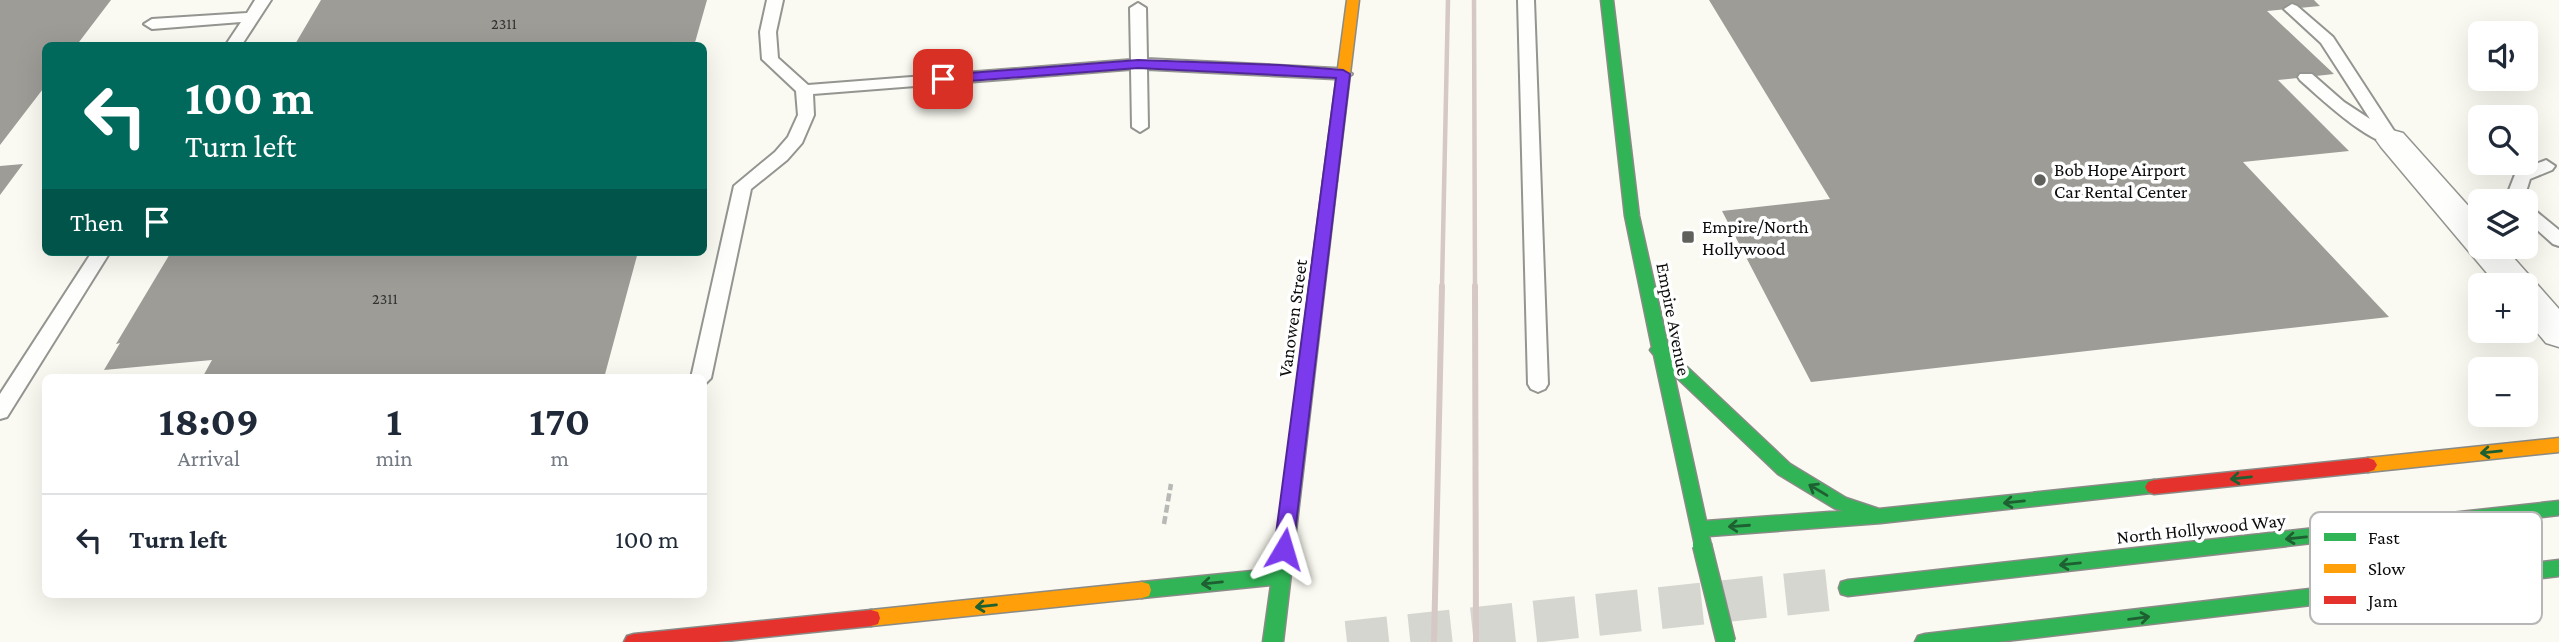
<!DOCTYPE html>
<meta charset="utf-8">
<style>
body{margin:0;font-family:"Crimson Pro",serif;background:#f6f6f7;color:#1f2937;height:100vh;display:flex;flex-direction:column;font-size:26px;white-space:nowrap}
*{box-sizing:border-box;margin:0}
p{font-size:23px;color:#747a83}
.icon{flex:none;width:38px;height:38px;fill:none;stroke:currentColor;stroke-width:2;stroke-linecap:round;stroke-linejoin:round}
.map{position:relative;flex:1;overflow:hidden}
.sheet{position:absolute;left:42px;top:374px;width:665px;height:224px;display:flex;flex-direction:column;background:#fff;border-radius:10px;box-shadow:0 7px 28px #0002}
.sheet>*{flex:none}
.top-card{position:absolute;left:42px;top:42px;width:665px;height:214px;border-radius:10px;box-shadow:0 7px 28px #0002;background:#00695c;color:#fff;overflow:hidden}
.tools{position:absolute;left:2468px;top:21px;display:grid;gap:14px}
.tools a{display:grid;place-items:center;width:70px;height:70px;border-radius:10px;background:#fff;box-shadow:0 7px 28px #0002;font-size:35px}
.pin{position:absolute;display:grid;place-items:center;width:60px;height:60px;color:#fff;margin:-30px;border-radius:14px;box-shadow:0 4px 10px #0006}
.me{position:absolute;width:77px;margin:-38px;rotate:7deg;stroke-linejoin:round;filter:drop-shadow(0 0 5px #0008)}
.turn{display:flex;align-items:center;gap:24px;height:147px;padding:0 28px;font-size:32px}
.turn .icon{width:91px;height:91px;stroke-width:2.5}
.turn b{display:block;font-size:49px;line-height:60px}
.then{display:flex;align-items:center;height:66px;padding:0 28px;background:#0003;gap:14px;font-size:26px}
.eta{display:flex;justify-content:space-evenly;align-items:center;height:119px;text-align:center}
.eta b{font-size:42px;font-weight:700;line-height:49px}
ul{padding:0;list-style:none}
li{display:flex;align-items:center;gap:21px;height:91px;padding:0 28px;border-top:2px solid #e0e1e3}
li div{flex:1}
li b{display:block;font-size:26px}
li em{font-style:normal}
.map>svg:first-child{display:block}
.building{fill:#9d9c97}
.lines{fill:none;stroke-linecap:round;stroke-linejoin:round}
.secondary-tunnel{stroke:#d6d6d0;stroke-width:42;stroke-dasharray:42 21;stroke-linecap:butt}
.lane-casing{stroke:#949490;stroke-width:4}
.street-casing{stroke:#949490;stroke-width:3}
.fast-casing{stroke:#8a8a87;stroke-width:3}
.slow-casing{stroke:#8a8a87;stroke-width:3}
.jam-casing{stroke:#8a8a87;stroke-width:3}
.path{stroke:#b8b8b6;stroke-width:4.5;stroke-dasharray:8 3.5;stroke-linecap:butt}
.lane{fill:#fefefd;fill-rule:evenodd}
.street{fill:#fefefd;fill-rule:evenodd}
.fast{fill:#30b455;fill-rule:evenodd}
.slow{fill:#ff9f0a;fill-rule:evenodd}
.jam{fill:#e5322d;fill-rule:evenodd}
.rail-far1{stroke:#d5c8c5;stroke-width:4.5}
.rail{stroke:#d5c8c5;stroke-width:6}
.fast-bridge-casing{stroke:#8a8a87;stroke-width:21;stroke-linecap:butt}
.fast-bridge{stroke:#30b455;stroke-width:18}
.oneway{stroke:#1e6031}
.route{fill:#7c3aed;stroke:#51269a;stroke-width:2}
.poi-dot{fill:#60605d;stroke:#fff;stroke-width:2.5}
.labels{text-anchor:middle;stroke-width:7;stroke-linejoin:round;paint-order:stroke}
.number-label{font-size:16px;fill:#313130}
.poi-label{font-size:19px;fill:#0d0d0d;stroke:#fff;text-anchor:start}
.street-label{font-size:19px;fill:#0d0d0d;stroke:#fff}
.key{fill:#fff;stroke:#b6b6b6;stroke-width:2}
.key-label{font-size:19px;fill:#0d0d0d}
</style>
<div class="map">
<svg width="2559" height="642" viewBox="0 0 2559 642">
<rect width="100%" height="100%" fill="#fafaf2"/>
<path class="building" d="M0 0H111L76 46H46V85L0 145Z
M321 0H707L694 46H294Z
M1709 0H2314L2320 6 2267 11 2334 74 2278 80 2349 151 2243 162 2389 317 1811 382 1722 211 1830 199Z
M23 164 0 195V166Z
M171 252H638L604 378H202L212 360 104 370 120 343 116 344Z"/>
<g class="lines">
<path class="secondary-tunnel" d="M1347 642 1848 588"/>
<defs>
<path id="lane" d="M255 0H271L241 46H225L241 22 152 29 144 24 152 19 247 13Z
M767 0H783L776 32 778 58 808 85 1131 60 1130 8 1138 3 1146 8 1147 59 1344 69 1352 74 1344 79 1147 69 1148 127 1140 132 1132 127 1131 69 813 94 814 115 802 143 787 160 751 189 711 378 704 385V378H691L734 186 775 152 788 137 798 115 796 91 762 59 760 32Z
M1518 0H1534L1548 384 1545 389 1538 392 1531 389 1528 384Z
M2292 4 2297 6 2333 37 2400 140 2398 144C2375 150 2318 96 2300 80L2298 77 2300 74H2312L2344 102 2370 119 2321 43 2284 9Z
M2546 160 2555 166 2552 170 2530 179 2525 195 2529 201 2527 204 2559 230V246L2553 244 2525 219V201H2511L2507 195 2516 172Z
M92 252H110L7 417 0 419V394Z"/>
<path id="street" d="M2392 130 2403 133 2480 219V247H2504L2559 309V347L2546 343 2525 318V285H2497L2381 147 2376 140 2381 133Z"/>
<path id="fast" d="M1601 0H1613L1639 216 1669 350 1790 464 1846 498 1879 509 2154 480 2160 482 2163 487 2160 492 1881 523 1709 536 1711 545 1708 550 1702 553 1696 550 1654 355 1650 350 1652 347 1625 216ZM1674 375 1778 474 1834 508 1843 511 1706 521Z
M1330 176 1337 181 1283 642H1263L1271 585 1142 598 1135 596 1133 590 1135 584 1142 582 1273 569 1323 181Z
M2559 501V515L1848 596 1841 594 1839 588 1841 582 1848 580Z
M2559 560V576L1997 642H1915L1918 636 1925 634Z"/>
<path id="slow" d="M1347 0H1359L1337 181 1330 186 1323 181Z
M2559 438V452L2368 472 2362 470 2359 465 2362 460 2368 458Z
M1142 582 1149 584 1151 590 1149 596 1142 598 871 626 864 624 862 618 864 612 871 610Z"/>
<path id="jam" d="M2368 458 2374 460 2377 465 2374 470 2368 472 2154 494 2148 492 2145 487 2148 482 2154 480Z
M871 610 878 612 880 618 878 624 871 626 717 642H624L627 636 634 634Z"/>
</defs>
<use href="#lane" class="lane-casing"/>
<use href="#street" class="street-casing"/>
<use href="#fast" class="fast-casing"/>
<use href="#slow" class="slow-casing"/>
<use href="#jam" class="jam-casing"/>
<path class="path" d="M1164 524 1171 484"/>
<use href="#lane" class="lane"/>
<use href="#street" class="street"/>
<use href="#fast" class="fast"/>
<use href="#slow" class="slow"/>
<use href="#jam" class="jam"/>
<path class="rail-far1" d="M1474 0 1475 287
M1442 287 1448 0"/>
<path class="rail" d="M1475 286 1476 642
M1434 642 1442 286"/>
<defs>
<path id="fast-bridge" d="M1702 545 1726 642"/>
</defs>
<use href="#fast-bridge" class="fast-bridge-casing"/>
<use href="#fast-bridge" class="fast-bridge"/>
</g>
<defs><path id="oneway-shaft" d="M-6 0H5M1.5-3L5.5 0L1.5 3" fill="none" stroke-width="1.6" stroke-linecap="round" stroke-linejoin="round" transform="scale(1.75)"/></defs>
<g class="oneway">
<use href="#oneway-shaft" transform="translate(2491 452) rotate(174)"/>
<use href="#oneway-shaft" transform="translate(2241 478) rotate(174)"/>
<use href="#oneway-shaft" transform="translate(1818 490) rotate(-149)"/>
<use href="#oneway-shaft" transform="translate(2014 502) rotate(174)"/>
<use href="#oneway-shaft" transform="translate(1739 526) rotate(176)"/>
<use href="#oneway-shaft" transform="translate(2296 538) rotate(174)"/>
<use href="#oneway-shaft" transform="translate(2070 564) rotate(174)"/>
<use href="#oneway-shaft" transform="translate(1212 583) rotate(174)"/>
<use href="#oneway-shaft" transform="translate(986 606) rotate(174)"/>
<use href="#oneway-shaft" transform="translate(2139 618) rotate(-7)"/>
</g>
<path class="route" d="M1138 60 1279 65 1343 70 1350 74 1293 549 1290 554 1284 557 1277 554 1274 549 1336 78 1138 68 943 83 937 79 943 75Z"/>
<g class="poi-dot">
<circle cx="2040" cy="180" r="7"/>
<rect x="1681" y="230" width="14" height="14" rx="3.5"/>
</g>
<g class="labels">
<g class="number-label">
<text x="504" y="29">2311</text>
<text x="385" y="304">2311</text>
</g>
<g class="poi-label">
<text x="2054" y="176">Bob Hope Airport<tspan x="2054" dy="22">Car Rental Center</tspan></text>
<text x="1702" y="233">Empire/North<tspan x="1702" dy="22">Hollywood</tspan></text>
</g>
<g class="street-label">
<text transform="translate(1292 318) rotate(-82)" y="7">Vanowen Street</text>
<text transform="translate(1674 319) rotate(79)" y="7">Empire Avenue</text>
<text transform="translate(2201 528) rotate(-6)" y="7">North Hollywood Way</text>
</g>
</g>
<rect x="2310" y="512" width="232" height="112" rx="10" class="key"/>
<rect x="2324" y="533" width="32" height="8" fill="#30b455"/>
<rect x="2324" y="564" width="32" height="9" fill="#ff9f0a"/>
<rect x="2324" y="596" width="32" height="8" fill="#e5322d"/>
<g class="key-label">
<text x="2368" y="544">Fast</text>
<text x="2368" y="575">Slow</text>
<text x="2368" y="607">Jam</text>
</g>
</svg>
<div class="tools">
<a><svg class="icon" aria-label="sound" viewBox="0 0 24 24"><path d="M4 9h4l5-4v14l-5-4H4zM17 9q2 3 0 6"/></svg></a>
<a><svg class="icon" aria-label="search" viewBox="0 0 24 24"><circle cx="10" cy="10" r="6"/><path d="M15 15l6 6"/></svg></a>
<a><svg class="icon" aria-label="layers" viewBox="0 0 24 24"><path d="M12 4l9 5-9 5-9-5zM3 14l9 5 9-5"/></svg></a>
<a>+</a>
<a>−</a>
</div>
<div class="pin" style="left:943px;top:79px;background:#d93025"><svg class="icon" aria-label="arrive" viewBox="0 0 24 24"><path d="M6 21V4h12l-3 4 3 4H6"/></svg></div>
<svg class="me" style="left:1284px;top:549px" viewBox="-20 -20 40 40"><path d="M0-17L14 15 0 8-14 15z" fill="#7c3aed" stroke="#fff" stroke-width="4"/></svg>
<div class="top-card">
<div class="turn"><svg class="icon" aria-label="left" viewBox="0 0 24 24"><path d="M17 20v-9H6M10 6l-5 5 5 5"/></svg><div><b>100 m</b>Turn left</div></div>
<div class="then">Then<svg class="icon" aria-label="arrive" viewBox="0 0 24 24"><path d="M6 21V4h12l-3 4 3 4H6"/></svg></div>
</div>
<section class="sheet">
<div class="eta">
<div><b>18:09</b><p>Arrival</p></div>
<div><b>1</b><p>min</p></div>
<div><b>170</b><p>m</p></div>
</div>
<ul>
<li><svg class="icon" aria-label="left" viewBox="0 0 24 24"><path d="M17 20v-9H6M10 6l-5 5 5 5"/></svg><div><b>Turn left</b></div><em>100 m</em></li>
</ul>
</section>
</div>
